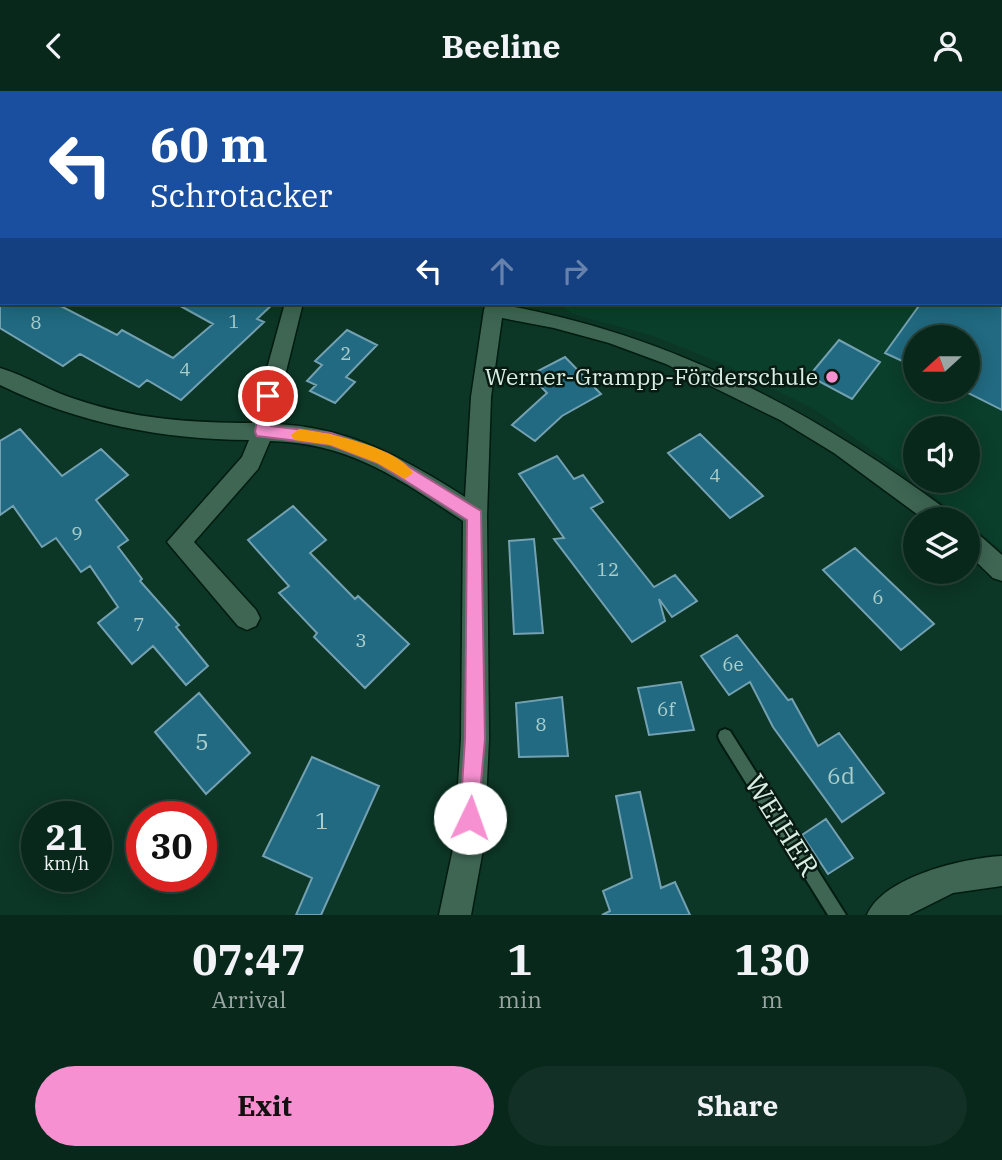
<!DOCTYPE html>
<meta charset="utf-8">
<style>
body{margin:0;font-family:"IBM Plex Serif",serif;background:#123025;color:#f1f3f6;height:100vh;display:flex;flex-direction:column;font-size:26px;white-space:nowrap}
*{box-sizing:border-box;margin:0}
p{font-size:23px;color:#99a6a3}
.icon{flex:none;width:38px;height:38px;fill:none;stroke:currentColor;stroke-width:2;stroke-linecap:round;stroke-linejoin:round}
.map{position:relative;height:824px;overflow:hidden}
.drawer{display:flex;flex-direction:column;background:#09281c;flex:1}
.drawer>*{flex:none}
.hud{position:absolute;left:0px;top:0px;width:1003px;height:214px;box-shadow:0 4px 18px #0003,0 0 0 2px #29443b;background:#1a4fa0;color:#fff;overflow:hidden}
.needle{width:46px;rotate:249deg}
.controls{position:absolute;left:903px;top:234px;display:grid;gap:14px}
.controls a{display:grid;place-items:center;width:77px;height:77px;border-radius:50%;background:#09281c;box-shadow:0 4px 18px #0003,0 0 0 2px #29443b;font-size:35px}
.speed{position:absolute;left:21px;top:710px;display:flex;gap:14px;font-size:35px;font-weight:700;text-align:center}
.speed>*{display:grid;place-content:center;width:91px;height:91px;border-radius:50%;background:#09281c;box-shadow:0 4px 18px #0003,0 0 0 2px #29443b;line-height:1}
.speed small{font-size:18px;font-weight:400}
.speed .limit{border:10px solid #d22;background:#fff;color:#111}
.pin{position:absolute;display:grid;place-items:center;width:60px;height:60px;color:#fff;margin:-30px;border:4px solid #fff;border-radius:50%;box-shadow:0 2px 7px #0007}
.me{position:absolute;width:77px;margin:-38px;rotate:3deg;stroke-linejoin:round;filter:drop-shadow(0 0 5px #0008)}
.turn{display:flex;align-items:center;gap:24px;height:147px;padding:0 35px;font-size:32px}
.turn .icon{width:91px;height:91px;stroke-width:2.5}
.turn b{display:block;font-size:49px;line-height:60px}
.lanes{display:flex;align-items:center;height:66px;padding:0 35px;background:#0003;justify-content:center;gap:35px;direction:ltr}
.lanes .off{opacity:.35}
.eta{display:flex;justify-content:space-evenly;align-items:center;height:119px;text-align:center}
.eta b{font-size:42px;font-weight:700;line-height:49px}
.action{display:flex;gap:14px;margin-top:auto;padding:14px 35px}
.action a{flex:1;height:80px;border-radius:42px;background:#f690d0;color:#111;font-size:28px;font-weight:700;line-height:80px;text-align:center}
.action a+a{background:#123025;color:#f1f3f6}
header{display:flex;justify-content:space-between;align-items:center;height:91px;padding:0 35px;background:#09281c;font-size:32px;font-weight:700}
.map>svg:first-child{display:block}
.built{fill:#0a3f2b;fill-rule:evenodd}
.building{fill:#216a81;stroke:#74a1b2;stroke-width:2}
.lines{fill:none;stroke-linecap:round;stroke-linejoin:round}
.service-casing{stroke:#001c10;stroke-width:4}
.minor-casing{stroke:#001c10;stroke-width:3}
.service{fill:#3e6653;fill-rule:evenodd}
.minor{fill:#3e6653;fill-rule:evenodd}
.route{fill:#f690d0;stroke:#a05e87;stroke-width:2}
.slow{fill:#f59e0b}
.poi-dot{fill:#f690d0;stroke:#091a12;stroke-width:2.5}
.labels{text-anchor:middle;stroke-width:5;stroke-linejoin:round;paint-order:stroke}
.number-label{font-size:19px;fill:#abceca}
.poi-label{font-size:23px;fill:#d9efe3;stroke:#091a12;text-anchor:end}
.near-number-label{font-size:23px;fill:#abceca}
.near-street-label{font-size:28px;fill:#d9efe3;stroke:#091a12}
</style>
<header><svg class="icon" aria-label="back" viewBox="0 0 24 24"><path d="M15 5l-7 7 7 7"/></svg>Beeline<svg class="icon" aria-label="person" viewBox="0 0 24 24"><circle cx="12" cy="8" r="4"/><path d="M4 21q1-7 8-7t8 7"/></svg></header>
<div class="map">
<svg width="1002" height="824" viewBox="0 0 1002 824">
<rect width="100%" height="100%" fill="#0c3626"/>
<path class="built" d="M684 0H1002V94L1001 2Z
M1002 108V460L968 432V429H963L916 390H968V338H915V390L815 319 723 273 653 245 573 223 557 212H1001ZM915 247H968V299H915Z"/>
<path class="building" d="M0 212H55L117 244 122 239 173 267 213 233 175 212H274L257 228 264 231 181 309 147 289 139 296 80 263 63 275 0 237Z
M921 212H1002V319L968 302V247H915V276L885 262Z
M347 239 377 254 346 286 355 291 335 312 310 300 316 294 307 290 322 274 315 270Z
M839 249 880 271 852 308 809 285Z
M565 266 601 303 562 325 535 350 512 334 547 302 530 284Z
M20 338 62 385 101 358 128 384 96 409 128 449 118 456 142 488 140 490 179 534 176 536 208 575 186 594 153 555 132 573 98 532 118 516 90 475 81 481 56 447 42 456 13 415 0 424V350Z
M700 343 763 405 730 427 668 362Z
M557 365 574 388 583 384 603 411 591 417 654 496 675 484 697 510 672 526 659 508 665 530 632 551 554 448 564 447 519 383Z
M293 415 326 449 310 462 355 508 358 505 409 553 365 597 314 546 317 542 279 502 289 495 248 449Z
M534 448 543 542 514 543 509 450Z
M855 457 934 533 901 559 823 479Z
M737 544 788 609 792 608 818 655 839 642 884 702 842 731 773 636 750 591 729 604 701 565Z
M681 591 694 639 649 644 638 597Z
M199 602 250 662 206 703 155 641Z
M562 606 568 665 519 666 516 612Z
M312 666 379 695 321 824H296L312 787 263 765Z
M640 701 661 797 675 791 690 824H602L610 820 603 800 632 787 616 705Z
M826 728 853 767 828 783 802 744Z"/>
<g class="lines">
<defs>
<path id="service" d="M1002 66V72L1001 73V67Z
M725 638 730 640 846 824H828L720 650 718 645 720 640Z"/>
<path id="minor" d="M246 0H262L245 2Z
M399 0H414L398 2Z
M587 0H602L586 2Z
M0 132H2L0 144Z
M285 212H303L273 333C347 335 404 367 465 406L471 306 484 219 486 212H504V214C672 244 815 321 951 422L954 429H925L834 362 780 329 666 273 609 252 554 237 502 227 491 306 487 425 489 648 484 753 471 824H439L454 753 461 648 463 430C399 388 351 352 270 350L258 378 194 451 256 519 260 527 256 535 247 539 238 535 167 451 242 366 249 349C161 348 80 333 0 294V277C26 285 50 300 75 308 133 328 192 332 252 332Z
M968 438 976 441 1002 464V490L993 487 968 463Z
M1002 765V795L953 802 909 824H867C884 785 964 767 1002 765Z"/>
</defs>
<use href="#service" class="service-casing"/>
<use href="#minor" class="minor-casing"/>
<use href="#service" class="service"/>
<use href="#minor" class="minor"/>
</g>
<path class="route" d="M268 299 275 305 271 335 331 342 388 363 481 420 485 648 477 734 470 737 463 734 460 727 465 648 467 429 377 372 330 354 257 345 255 341 261 305Z"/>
<path class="slow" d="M299 338C326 341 398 356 413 382L405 388 377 372 330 354 294 349 291 344Z"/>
<circle class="poi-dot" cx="832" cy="286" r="7"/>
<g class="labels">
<g class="number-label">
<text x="234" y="237">1</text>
<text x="36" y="238">8</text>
<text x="346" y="269">2</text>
<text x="185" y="285">4</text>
<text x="715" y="391">4</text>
<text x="77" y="449">9</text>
<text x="608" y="485">12</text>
<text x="878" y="513">6</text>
<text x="139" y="540">7</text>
<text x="361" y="556">3</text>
<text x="733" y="580">6e</text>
<text x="666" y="625">6f</text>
<text x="541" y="640">8</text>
</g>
<g class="poi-label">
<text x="818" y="294">Werner-Grampp-Förderschule</text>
</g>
<g class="near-number-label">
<text x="202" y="659">5</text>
<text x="841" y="693">6d</text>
<text x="322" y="738">1</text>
</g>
<g class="near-street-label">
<text transform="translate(782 734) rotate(58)" y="10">WEIHER</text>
</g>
</g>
</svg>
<div class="controls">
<a><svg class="needle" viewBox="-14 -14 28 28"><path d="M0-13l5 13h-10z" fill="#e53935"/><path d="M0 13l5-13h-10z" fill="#99a6a3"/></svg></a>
<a><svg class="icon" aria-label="sound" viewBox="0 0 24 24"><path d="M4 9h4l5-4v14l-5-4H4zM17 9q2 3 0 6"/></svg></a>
<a><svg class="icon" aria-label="layers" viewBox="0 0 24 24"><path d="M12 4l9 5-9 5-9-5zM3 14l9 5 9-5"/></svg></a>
</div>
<div class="speed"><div>21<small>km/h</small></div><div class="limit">30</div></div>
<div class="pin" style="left:268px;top:305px;background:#d93025"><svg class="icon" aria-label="arrive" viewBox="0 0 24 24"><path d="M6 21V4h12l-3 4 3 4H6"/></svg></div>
<svg class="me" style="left:470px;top:727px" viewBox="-20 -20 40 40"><circle r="19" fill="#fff"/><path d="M0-13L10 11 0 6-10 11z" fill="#f690d0"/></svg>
<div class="hud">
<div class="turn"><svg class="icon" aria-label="left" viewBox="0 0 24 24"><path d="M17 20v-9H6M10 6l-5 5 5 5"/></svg><div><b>60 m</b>Schrotacker</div></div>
<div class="lanes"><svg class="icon" aria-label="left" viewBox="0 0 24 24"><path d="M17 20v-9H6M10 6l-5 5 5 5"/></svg><svg class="icon off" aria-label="ahead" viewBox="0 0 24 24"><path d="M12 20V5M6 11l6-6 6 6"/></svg><svg class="icon off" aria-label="right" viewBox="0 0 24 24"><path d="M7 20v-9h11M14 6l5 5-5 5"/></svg></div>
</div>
</div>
<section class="drawer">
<div class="eta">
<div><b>07:47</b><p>Arrival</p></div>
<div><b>1</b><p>min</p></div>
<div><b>130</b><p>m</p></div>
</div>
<div class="action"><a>Exit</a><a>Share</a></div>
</section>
